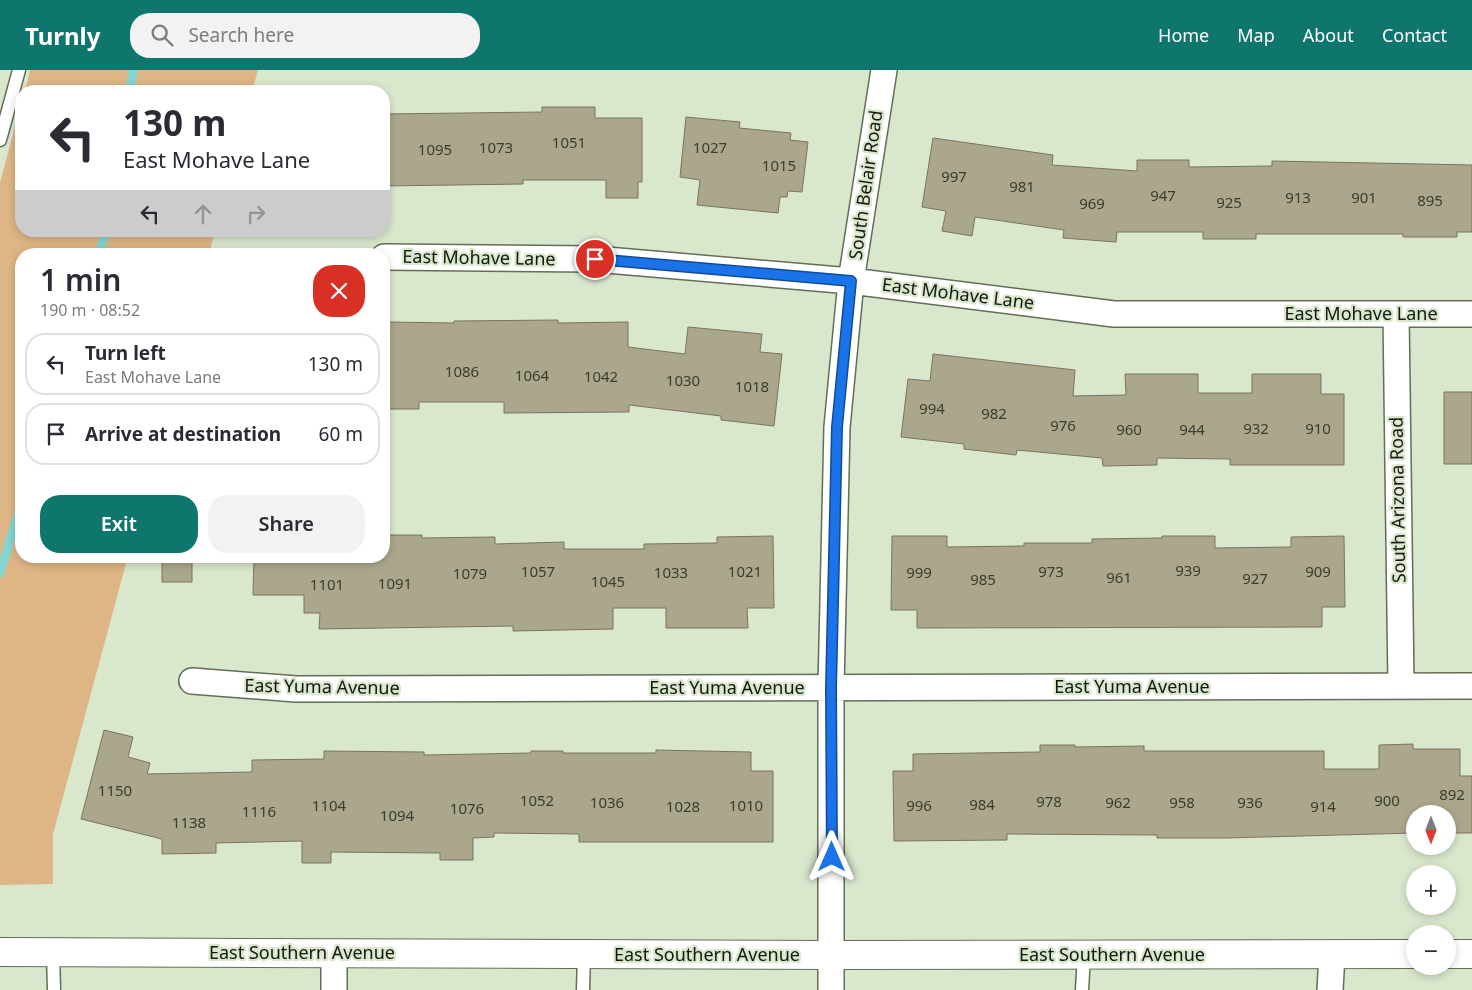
<!DOCTYPE html>
<meta charset="utf-8">
<style>
body{margin:0;font-family:"Noto Sans",sans-serif;background:#f2f2f3;color:#2b2b33;height:100vh;display:flex;flex-direction:column;font-size:19px;white-space:nowrap}
*{box-sizing:border-box;margin:0}
p{font-size:16px;color:#7c7c81}
.icon{flex:none;width:28px;height:28px;fill:none;stroke:currentColor;stroke-width:2;stroke-linecap:round;stroke-linejoin:round}
.map{position:relative;flex:1;overflow:hidden}
.side{position:absolute;left:15px;top:178px;width:375px;height:315px;display:flex;flex-direction:column;background:#fff;border-radius:20px;box-shadow:0 2px 8px #0003}
.side>*{flex:none}
.hud{position:absolute;left:15px;top:15px;width:375px;height:152px;border-radius:20px;box-shadow:0 2px 8px #0003;background:#fff;color:#2b2b33;overflow:hidden}
.needle{width:32px;rotate:180deg}
.tools{position:absolute;left:1406px;top:735px;display:grid;gap:10px}
.tools a{display:grid;place-items:center;width:50px;height:50px;border-radius:50%;background:#fff;box-shadow:0 2px 8px #0003;font-size:25px}
.pin{position:absolute;display:grid;place-items:center;width:42px;height:42px;color:#fff;margin:-21px;border:2px solid #fff;border-radius:50%;box-shadow:0 1px 5px #0007}
.me{position:absolute;width:55px;margin:-28px;rotate:0deg;stroke-linejoin:round;filter:drop-shadow(0 0 4px #0008)}
.turn{display:flex;align-items:center;gap:18px;height:105px;padding:0 25px;font-size:22px}
.turn .icon{width:65px;height:65px;stroke-width:2.5}
.turn b{display:block;font-size:35px;line-height:42px}
.lanes{display:flex;align-items:center;height:48px;padding:0 25px;background:#0003;justify-content:center;gap:25px;direction:ltr}
.lanes .off{opacity:.35}
.round{display:grid;place-items:center;flex:none;width:52px;height:52px;border-radius:20px;background:#f2f2f3}
.summary{display:flex;align-items:center;justify-content:space-between;height:85px;padding:0 25px}
h1{font-size:30px;font-weight:600;line-height:38px}
.cta{display:flex;gap:10px;margin-top:auto;padding:10px 25px}
.cta a{flex:1;height:58px;border-radius:20px;background:#0f766e;color:#fff;font-size:20px;font-weight:600;line-height:58px;text-align:center}
.cta a+a{background:#f2f2f3;color:#2b2b33}
ul{padding:0;list-style:none}
li{display:flex;align-items:center;gap:15px;height:62px;margin:0 10px 8px;padding:0 15px;border:2px solid #e1e1e2;border-radius:20px}
li div{flex:1}
li b{display:block;font-size:19px}
li em{font-style:normal}
header{display:flex;align-items:center;gap:30px;box-sizing:border-box;height:70px;padding:0 25px;background:#0f766e;color:#fff}
header strong{font-size:24px}
nav{display:flex;gap:28px;margin-inline-start:auto;font-size:18px}
.search{width:350px;height:45px;background:#f2f2f3;display:flex;align-items:center;gap:12px;box-sizing:border-box;padding:0 18px;border-radius:20px;color:#7c7c81;font-size:19px}
.map>svg:first-child{display:block}
.green{fill:#deb584}
.lines{fill:none;stroke-linecap:round;stroke-linejoin:round}
.stream{stroke:#84d5cf;stroke-width:9}
.building{fill:#aba78c;stroke:#79755b}
.lane-casing{stroke:#626e57;stroke-width:15}
.street-casing{stroke:#626e57;stroke-width:28}
.secondary-casing{stroke:#626e57;stroke-width:30}
.lane{stroke:#fff;stroke-width:12}
.street{stroke:#fff;stroke-width:25}
.secondary{stroke:#fff;stroke-width:28}
.route-casing{stroke:#114b97;stroke-width:12}
.route{stroke:#1a73e8;stroke-width:9}
.labels{text-anchor:middle;stroke-width:4.5;stroke-linejoin:round;paint-order:stroke}
.number-label{font-size:15px;fill:#3a3c2e}
.street-label{font-size:18px;fill:#14190f;stroke:#d9e7cd}
</style>
<header>
<strong>Turnly</strong>
<div class="search"><svg class="icon" aria-label="search" viewBox="0 0 24 24"><circle cx="10" cy="10" r="6"/><path d="M15 15l6 6"/></svg>Search here</div>
<nav><a>Home</a><a>Map</a><a>About</a><a>Contact</a></nav>
</header>
<div class="map">
<svg width="1472" height="920" viewBox="0 0 1472 920">
<rect width="100%" height="100%" fill="#d9e7cd"/>
<path class="green" d="M30 0H258L252 21H25Z
M21 34V161H215L209 184H21V486H128L53 764V814L0 815V113Z"/>
<g class="lines">
<path class="stream" d="M130 21 133 0
M99 184 106 161
M0 503 21 434"/>
</g>
<path class="building" d="M542 37H595V48H642V112H638V128H606V110H523V114L384 116V44L542 42Z
M686 47 740 52 739 58 791 63 790 70 808 72 802 122 788 121 787 127H780L778 143 697 135 700 110 680 107Z
M933 68 1053 85 1052 95 1137 101V90H1189V97L1272 96V91L1472 95V162H1457V167H1403V164H1256V169H1203V162H1117L1116 172 1063 168 1064 160 975 147 972 166 942 161 946 141 922 137Z
M558 250V253L628 252V277L685 284 688 257 762 264 760 282 782 284 774 356 721 350V346L629 335V342L504 343V332H419V339H384V275H388V252L454 253V251Z
M933 284 1075 300 1073 326 1126 325 1125 304H1198V323H1252V304H1321V324H1344V395H1230V389L1157 388V395L1103 396 1102 388 1017 380 1016 385 964 379V374L901 367 908 309 930 311Z
M1444 322H1472V394H1444Z
M384 465H422V468L495 467V474L564 472V479H644V474L717 473V467L773 466 774 538H747L748 558H666V538H613V559L513 561V556L319 559 320 543H304V525H253L254 486H384Z
M892 466H947V477L1024 476V473H1092V469L1162 468V466H1215V478L1291 477V467L1344 466 1345 537H1322V557L917 558V540H891Z
M162 486H192V512H162Z
M104 660 133 667 128 687 150 693 147 704 252 702V690L324 689V681L424 682V685L531 683V681H563V683H656V680L751 682V701H773V772H579V764L494 763V767L473 768V790H440V783L331 782V793H302V771L216 773V783L162 784V769L81 749Z
M1413 674V679H1460V706H1472V763H1448V744H1415V763L1225 768H1157V765L1007 764V770L894 771 893 701H913V684L1040 682V675H1075V677L1144 676V681H1324V699H1379V675Z"/>
<g class="lines">
<defs>
<path id="lane" d="M0 70 19 0
M53 881 54 920
M583 920 584 885
M1082 920 1084 885"/>
<path id="street" d="M384 187 595 189 851 211 1114 244H1472
M1396 244 1401 616
M192 611 296 619 1472 616
M334 884V920
M831 920V618L837 357 851 211 884 0
M1330 920 1332 884"/>
<path id="secondary" d="M0 882 833 885 1415 884
M1448 884H1472"/>
</defs>
<use href="#lane" class="lane-casing"/>
<use href="#street" class="street-casing"/>
<use href="#secondary" class="secondary-casing"/>
<use href="#lane" class="lane"/>
<use href="#street" class="street"/>
<use href="#secondary" class="secondary"/>
</g>
<g class="lines">
<defs>
<path id="route" d="M595 189 851 211 837 357 831 618 832 787"/>
</defs>
<use href="#route" class="route-casing"/>
<use href="#route" class="route"/>
</g>
<g class="labels">
<g class="number-label">
<text x="569" y="78">1051</text>
<text x="496" y="83">1073</text>
<text x="710" y="83">1027</text>
<text x="435" y="85">1095</text>
<text x="779" y="101">1015</text>
<text x="954" y="112">997</text>
<text x="1022" y="122">981</text>
<text x="1163" y="131">947</text>
<text x="1298" y="133">913</text>
<text x="1364" y="133">901</text>
<text x="1430" y="136">895</text>
<text x="1229" y="138">925</text>
<text x="1092" y="139">969</text>
<text x="462" y="307">1086</text>
<text x="532" y="311">1064</text>
<text x="601" y="312">1042</text>
<text x="683" y="316">1030</text>
<text x="752" y="322">1018</text>
<text x="932" y="344">994</text>
<text x="994" y="349">982</text>
<text x="1063" y="361">976</text>
<text x="1256" y="364">932</text>
<text x="1318" y="364">910</text>
<text x="1129" y="365">960</text>
<text x="1192" y="365">944</text>
<text x="1188" y="506">939</text>
<text x="538" y="507">1057</text>
<text x="745" y="507">1021</text>
<text x="1051" y="507">973</text>
<text x="1318" y="507">909</text>
<text x="671" y="508">1033</text>
<text x="919" y="508">999</text>
<text x="470" y="509">1079</text>
<text x="1119" y="513">961</text>
<text x="1255" y="514">927</text>
<text x="983" y="515">985</text>
<text x="608" y="517">1045</text>
<text x="395" y="519">1091</text>
<text x="327" y="520">1101</text>
<text x="115" y="726">1150</text>
<text x="1452" y="730">892</text>
<text x="537" y="736">1052</text>
<text x="1387" y="736">900</text>
<text x="1049" y="737">978</text>
<text x="607" y="738">1036</text>
<text x="1118" y="738">962</text>
<text x="1182" y="738">958</text>
<text x="1250" y="738">936</text>
<text x="982" y="740">984</text>
<text x="329" y="741">1104</text>
<text x="746" y="741">1010</text>
<text x="919" y="741">996</text>
<text x="683" y="742">1028</text>
<text x="1323" y="742">914</text>
<text x="467" y="744">1076</text>
<text x="259" y="747">1116</text>
<text x="397" y="751">1094</text>
<text x="189" y="758">1138</text>
</g>
<g class="street-label">
<text transform="translate(866 115) rotate(-82)" y="6">South Belair Road</text>
<text transform="translate(479 188) rotate(1)" y="6">East Mohave Lane</text>
<text transform="translate(958 224) rotate(7)" y="6">East Mohave Lane</text>
<text x="1361" y="250">East Mohave Lane</text>
<text transform="translate(1398 430) rotate(-91)" y="6">South Arizona Road</text>
<text transform="translate(322 617) rotate(1)" y="6">East Yuma Avenue</text>
<text x="1132" y="623">East Yuma Avenue</text>
<text x="727" y="624">East Yuma Avenue</text>
<text x="302" y="889">East Southern Avenue</text>
<text x="707" y="891">East Southern Avenue</text>
<text x="1112" y="891">East Southern Avenue</text>
</g>
</g>
</svg>
<div class="tools">
<a><svg class="needle" viewBox="-14 -14 28 28"><path d="M0-13l5 13h-10z" fill="#e53935"/><path d="M0 13l5-13h-10z" fill="#7c7c81"/></svg></a>
<a>+</a>
<a>−</a>
</div>
<div class="pin" style="left:595px;top:189px;background:#d93025"><svg class="icon" aria-label="arrive" viewBox="0 0 24 24"><path d="M6 21V4h12l-3 4 3 4H6"/></svg></div>
<svg class="me" style="left:832px;top:787px" viewBox="-20 -20 40 40"><path d="M0-17L14 15 0 8-14 15z" fill="#1a73e8" stroke="#fff" stroke-width="4"/></svg>
<div class="hud">
<div class="turn"><svg class="icon" aria-label="left" viewBox="0 0 24 24"><path d="M17 20v-9H6M10 6l-5 5 5 5"/></svg><div><b>130 m</b>East Mohave Lane</div></div>
<div class="lanes"><svg class="icon" aria-label="left" viewBox="0 0 24 24"><path d="M17 20v-9H6M10 6l-5 5 5 5"/></svg><svg class="icon off" aria-label="ahead" viewBox="0 0 24 24"><path d="M12 20V5M6 11l6-6 6 6"/></svg><svg class="icon off" aria-label="right" viewBox="0 0 24 24"><path d="M7 20v-9h11M14 6l5 5-5 5"/></svg></div>
</div>
<section class="side">
<div class="summary"><div><h1>1 min</h1><p>190 m · 08:52</p></div><a class="round" style="background:#d93025;color:#fff"><svg class="icon" aria-label="close" viewBox="0 0 24 24"><path d="M6 6l12 12M18 6L6 18"/></svg></a></div>
<ul>
<li><svg class="icon" aria-label="left" viewBox="0 0 24 24"><path d="M17 20v-9H6M10 6l-5 5 5 5"/></svg><div><b>Turn left</b><p>East Mohave Lane</p></div><em>130 m</em></li>
<li><svg class="icon" aria-label="arrive" viewBox="0 0 24 24"><path d="M6 21V4h12l-3 4 3 4H6"/></svg><div><b>Arrive at destination</b></div><em>60 m</em></li>
</ul>
<div class="cta"><a>Exit</a><a>Share</a></div>
</section>
</div>
